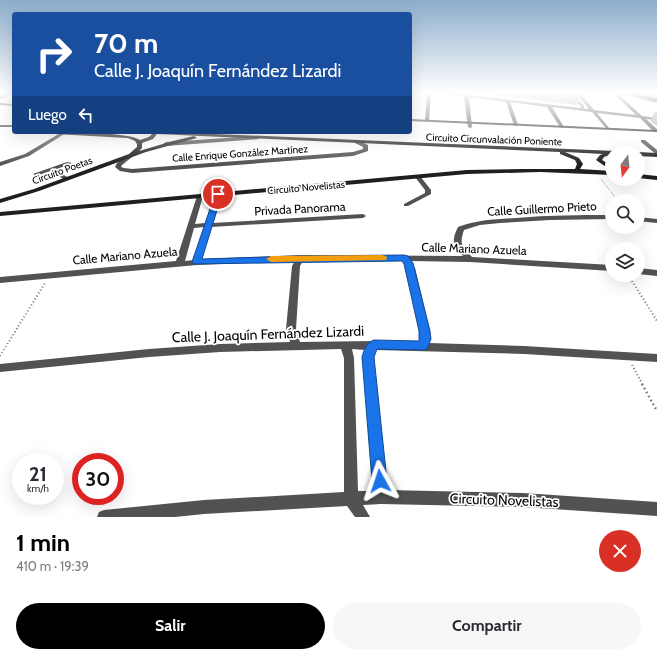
<!DOCTYPE html>
<html lang="es">
<meta charset="utf-8">
<style>
body{margin:0;font-family:Cabin,sans-serif;background:#f7f7f7;color:#2b2b33;height:100vh;display:flex;flex-direction:column;font-size:15px;white-space:nowrap}
*{box-sizing:border-box;margin:0}
p{font-size:13px;color:#7c7c81}
.icon{flex:none;width:22px;height:22px;fill:none;stroke:currentColor;stroke-width:2;stroke-linecap:round;stroke-linejoin:round}
.map{position:relative;height:517px;overflow:hidden}
.side{display:flex;flex-direction:column;background:#fff;flex:1}
.side>*{flex:none}
.guide{position:absolute;left:12px;top:12px;width:400px;height:122px;border-radius:4px;box-shadow:0 4px 16px #0002;background:#1a4fa0;color:#fff;overflow:hidden}
.needle{width:26px;rotate:195deg}
.tools{position:absolute;left:605px;top:146px;display:grid;gap:8px}
.tools a{display:grid;place-items:center;width:40px;height:40px;border-radius:50%;background:#fff;box-shadow:0 4px 16px #0002;font-size:20px}
.speed{position:absolute;left:12px;top:453px;display:flex;gap:8px;font-size:20px;font-weight:700;text-align:center}
.speed>*{display:grid;place-content:center;width:52px;height:52px;border-radius:50%;background:#fff;box-shadow:0 4px 16px #0002;line-height:1}
.speed small{font-size:10px;font-weight:400}
.speed .limit{border:6px solid #d22;background:#fff;color:#111}
.pin{position:absolute;display:grid;place-items:center;width:34px;height:34px;color:#fff;margin:-17px;border:2px solid #fff;border-radius:50%;box-shadow:0 1px 4px #0007}
.me{position:absolute;width:44px;margin:-22px;rotate:355deg;stroke-linejoin:round;filter:drop-shadow(0 0 3px #0008)}
.turn{display:flex;align-items:center;gap:14px;height:84px;padding:0 16px;font-size:18px}
.turn .icon{width:52px;height:52px;stroke-width:2.5}
.turn b{display:block;font-size:28px;line-height:34px}
.then{display:flex;align-items:center;height:38px;padding:0 16px;background:#0003;gap:8px;font-size:15px}
.round{display:grid;place-items:center;flex:none;width:42px;height:42px;border-radius:21px;background:#f7f7f7}
.head{display:flex;align-items:center;justify-content:space-between;height:68px;padding:0 16px}
h1{font-size:24px;font-weight:700;line-height:30px;color:#000}
.cta{display:flex;gap:8px;margin-top:auto;padding:8px 16px}
.cta a{flex:1;height:46px;border-radius:24px;background:#000;color:#fff;font-size:16px;font-weight:700;line-height:46px;text-align:center}
.cta a+a{background:#f7f7f7;color:#2b2b33}
.map>svg:first-child{display:block}
.lines{fill:none;stroke-linecap:round;stroke-linejoin:round}
.path-far3{stroke:#747474;stroke-width:1;stroke-dasharray:0.5 1;stroke-linecap:butt}
.path-far2{stroke:#747474;stroke-width:1.5;stroke-dasharray:1 2;stroke-linecap:butt}
.path-far1{stroke:#747474;stroke-width:2;stroke-dasharray:1 2.5;stroke-linecap:butt}
.path{stroke:#747474;stroke-width:2.5;stroke-dasharray:1.5 3;stroke-linecap:butt}
.lane{fill:#525252;fill-rule:evenodd}
.street{fill:#525252;fill-rule:evenodd}
.secondary{fill:#1f1f1f;fill-rule:evenodd}
.primary{fill:#000;fill-rule:evenodd}
.wall{fill:#a7a7a7}
.route{fill:#1a73e8;stroke:#114b97}
.slow{fill:#f59e0b}
.labels{text-anchor:middle;stroke-width:3.5;stroke-linejoin:round;paint-order:stroke}
.far-street-label{font-size:10px;fill:#000;stroke:#fff}
.street-label{font-size:12px;fill:#000;stroke:#fff}
.near-street-label{font-size:14px;fill:#000;stroke:#fff}
</style>
<div class="map">
<svg width="657" height="517" viewBox="0 0 657 517">
<rect width="100%" height="100%" fill="#fff"/>
<g class="lines">
<path class="path-far3" d="M601 179 618 201"/>
<path class="path-far2" d="M628 275 632 282"/>
<path class="path-far1" d="M632 281 657 321
M0 356 45 283
M632 365 643 385"/>
<path class="path" d="M642 384 657 411"/>
<path class="lane" d="M570 93H572L584 106V108H582Z"/>
<path class="street" d="M11 93H14V94L0 99V97Z
M427 93H431L429 121 427 122 425 121Z
M442 93 464 94V93H468V95L589 109 576 93H580L594 110 636 115 613 93H617L642 116 657 118V120L646 119 657 129V132H654L640 118 597 113 609 128 607 129 592 112 552 107 564 127 562 128 560 127 547 107 510 102 518 125 516 126 514 125 506 102 469 97 472 127 470 128 468 127 464 97Z
M62 132 66 133 29 156 0 166V162L25 154Z
M257 136 259 137V139L166 146 163 144 166 142Z
M357 140 368 145V151L353 156 132 173 120 171 115 167 117 163 130 154 133 156 132 157 122 165 121 167 124 168 132 169 353 152 363 149V147L355 143 354 142Z
M641 140H645L657 150V155L641 142Z
M67 162 72 163 55 170 69 178V180H65L50 171 36 176 33 174Z
M418 175 420 176 431 190V194L408 206H404V204L425 193V190L415 177Z
M218 192 221 194 213 223 363 214 366 216 363 218 211 227 202 259 301 255 463 256C453 245 451 241 458 227 477 220 496 219 516 218 548 215 580 215 612 215V219L550 220 500 223 480 225 464 230C459 245 462 246 472 257L612 265V271L470 262 410 261 415 268 430 331 429 343 524 346 657 354V362L524 354 376 350 373 357 387 490 523 493 657 502V516L523 507 381 504 363 505 370 517H355L347 506 204 514 175 517H97L99 512 104 510 204 500 344 492V358L341 349 220 352 149 357 0 372V364L149 349 220 344 290 342 286 329 292 266 295 261 197 265 0 283V277L176 261 197 196 200 194 203 196 195 224 205 223 215 194ZM204 227 194 260 185 261 194 228ZM303 261H402L407 268 420 331 419 343 374 341 300 342 296 329 300 266ZM352 349 365 350 363 357 374 491H358L354 358Z
M638 217 657 219V223L638 221Z
M638 268 657 270V276L638 274Z"/>
<path class="secondary" d="M620 93H625L657 101V103Z
M642 93H647L657 95V97Z
M0 103 14 104V106L0 105Z
M410 119 657 130V132L410 121Z
M0 125H14V127H0Z
M34 132C53 132 127 131 140 140L149 137 152 134 135 133 133 132H169L616 151 619 153H612V154L604 157 602 160 612 166V171L596 160 600 155 603 154 565 152 579 158 583 164 580 169 612 171V175L540 172 467 174 0 216V212L467 170 522 169H575L577 164 575 160 560 154V152L157 134 153 139 142 143V148L139 151 173 141 194 136 197 138 146 152 39 191 0 203V199L34 189 129 154 137 147V144L135 141 128 138 36 133Z
M638 152 657 153V157L638 156V153H636Z
M638 174 657 176V180L638 178Z"/>
<path class="primary" d="M628 93H634L657 98V102Z"/>
</g>
<path class="wall" d="M488 93H581L582 94 577 105 488 94Z
M655 112H657V126L650 121Z"/>
<linearGradient id="sky" x2="0" y2="1"><stop stop-color="#8baccb"/><stop offset="0.56" stop-color="#fff"/><stop offset="1" stop-color="#fff" stop-opacity="0"/></linearGradient>
<rect width="657" height="165" fill="url(#sky)"/>
<path class="route" d="M218 192 222 194 202 259 300 256 404 255 408 256 413 263 430 331 431 339 427 349 423 350 377 349 374 357 387 481 385 486 380 489 374 486 372 481 362 357C364 350 366 343 374 340L419 341V331L404 264 402 261 194 264 192 262 215 194Z"/>
<path class="slow" d="M382 255 386 256 387 258 386 260 271 262 266 259 271 256Z"/>
<g class="labels">
<g class="far-street-label">
<text transform="translate(494 139) rotate(2)" y="4">Circuito Circunvalación Poniente</text>
<text transform="translate(240 153) rotate(-4)" y="4">Calle Enrique González Martínez</text>
<text transform="translate(62 170) rotate(-20)" y="4">Circuito Poetas</text>
<text transform="translate(306 187) rotate(-5)" y="4">Circuito Novelistas</text>
</g>
<g class="street-label">
<text transform="translate(300 209) rotate(-3)" y="4">Privada Panorama</text>
<text transform="translate(542 209) rotate(-3)" y="4">Calle Guillermo Prieto</text>
<text transform="translate(474 249) rotate(2)" y="4">Calle Mariano Azuela</text>
<text transform="translate(125 256) rotate(-5)" y="4">Calle Mariano Azuela</text>
</g>
<g class="near-street-label">
<text transform="translate(268 334) rotate(-2)" y="5">Calle J. Joaquín Fernández Lizardi</text>
<text transform="translate(504 500) rotate(2)" y="5">Circuito Novelistas</text>
</g>
</g>
</svg>
<div class="tools">
<a><svg class="needle" viewBox="-14 -14 28 28"><path d="M0-13l5 13h-10z" fill="#e53935"/><path d="M0 13l5-13h-10z" fill="#7c7c81"/></svg></a>
<a><svg class="icon" aria-label="search" viewBox="0 0 24 24"><circle cx="10" cy="10" r="6"/><path d="M15 15l6 6"/></svg></a>
<a><svg class="icon" aria-label="layers" viewBox="0 0 24 24"><path d="M12 4l9 5-9 5-9-5zM3 14l9 5 9-5"/></svg></a>
</div>
<div class="speed"><div>21<small>km/h</small></div><div class="limit">30</div></div>
<div class="pin" style="left:218px;top:194px;background:#d93025"><svg class="icon" aria-label="arrive" viewBox="0 0 24 24"><path d="M6 21V4h12l-3 4 3 4H6"/></svg></div>
<svg class="me" style="left:380px;top:481px" viewBox="-20 -20 40 40"><path d="M0-17L14 15 0 8-14 15z" fill="#1a73e8" stroke="#fff" stroke-width="4"/></svg>
<div class="guide">
<div class="turn"><svg class="icon" aria-label="right" viewBox="0 0 24 24"><path d="M7 20v-9h11M14 6l5 5-5 5"/></svg><div><b>70 m</b>Calle J. Joaquín Fernández Lizardi</div></div>
<div class="then">Luego<svg class="icon" aria-label="left" viewBox="0 0 24 24"><path d="M17 20v-9H6M10 6l-5 5 5 5"/></svg></div>
</div>
</div>
<section class="side">
<div class="head"><div><h1>1 min</h1><p>410 m · 19:39</p></div><a class="round" style="background:#d93025;color:#fff"><svg class="icon" aria-label="close" viewBox="0 0 24 24"><path d="M6 6l12 12M18 6L6 18"/></svg></a></div>
<div class="cta"><a>Salir</a><a>Compartir</a></div>
</section>
